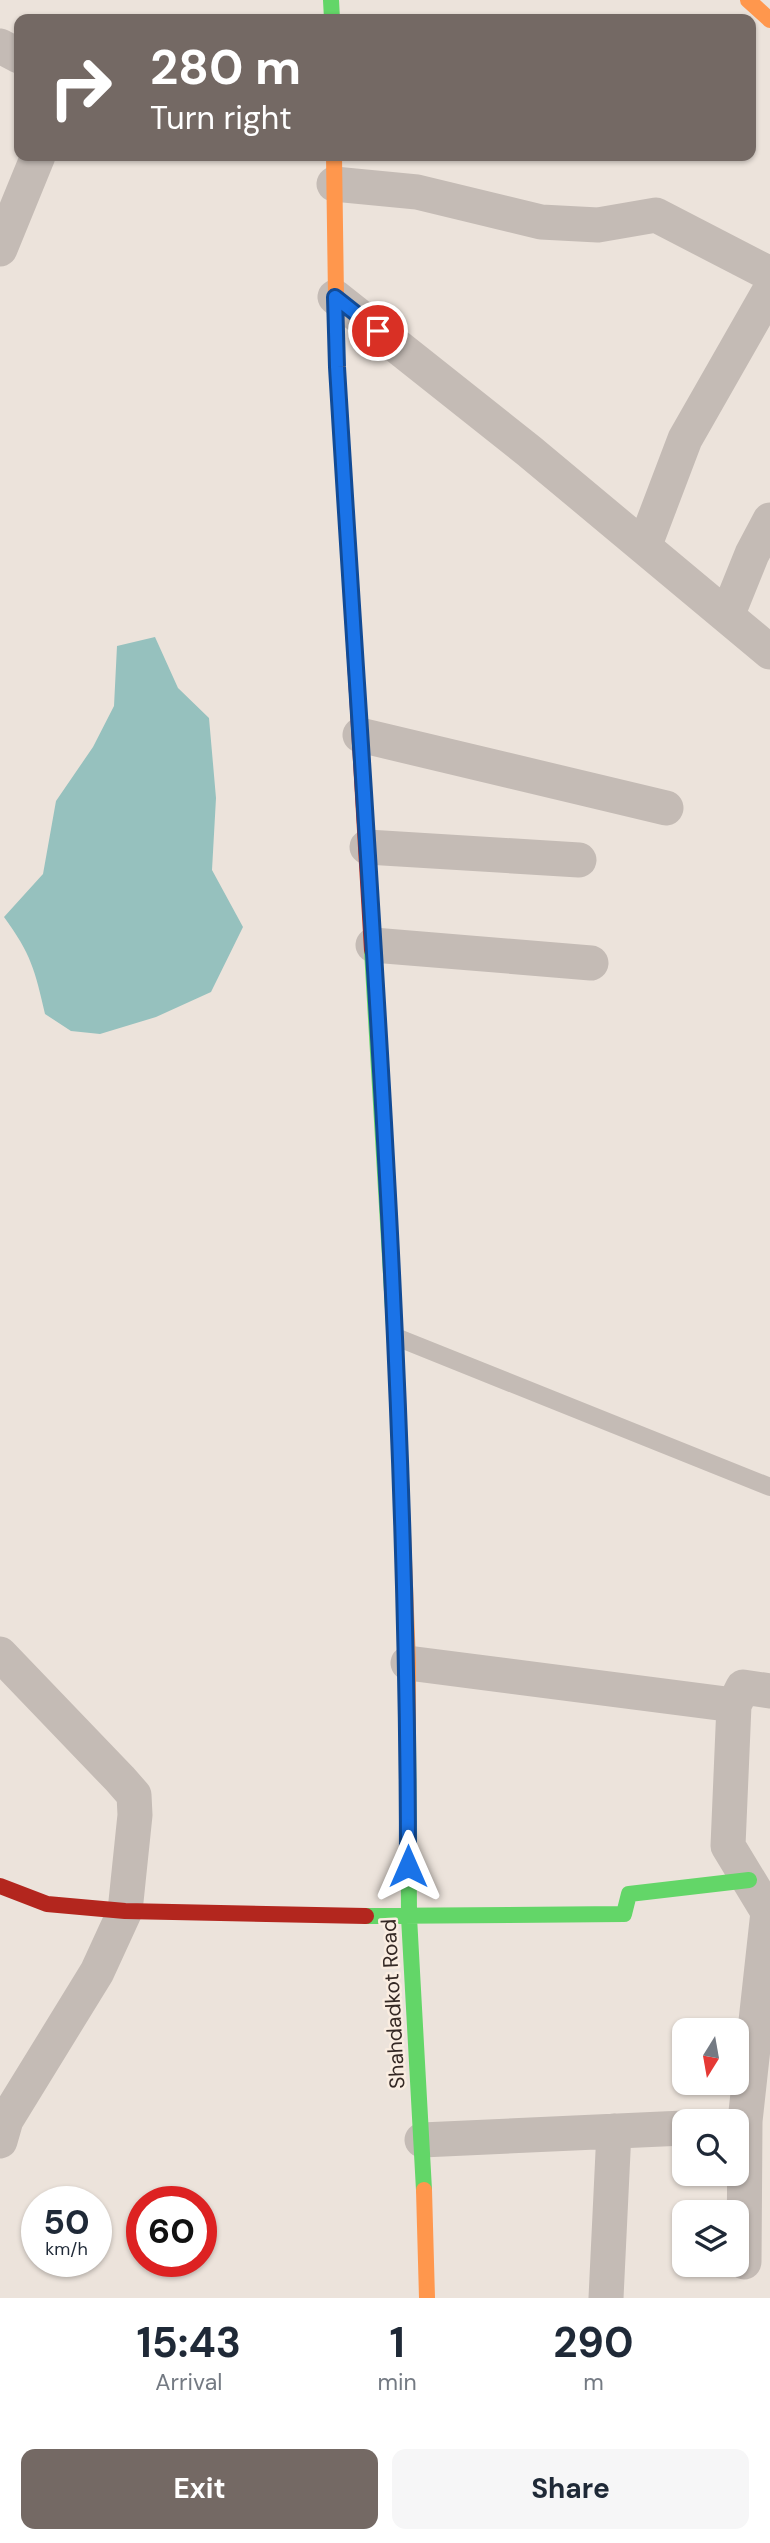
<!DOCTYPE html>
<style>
body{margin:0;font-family:"DM Sans",sans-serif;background:#f6f6f7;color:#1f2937;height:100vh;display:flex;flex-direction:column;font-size:26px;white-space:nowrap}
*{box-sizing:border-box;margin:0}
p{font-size:23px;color:#747a83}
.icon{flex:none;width:38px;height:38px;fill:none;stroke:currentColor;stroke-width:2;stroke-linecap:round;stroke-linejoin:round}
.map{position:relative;height:2298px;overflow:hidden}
.drawer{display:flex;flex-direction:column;background:#fff;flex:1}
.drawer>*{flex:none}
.guide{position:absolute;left:14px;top:14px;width:742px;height:147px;border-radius:14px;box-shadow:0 2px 5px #0004;background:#746964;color:#fff;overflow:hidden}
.needle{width:46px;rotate:191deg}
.fabs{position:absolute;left:672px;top:2018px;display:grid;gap:14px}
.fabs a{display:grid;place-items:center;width:77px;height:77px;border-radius:14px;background:#fff;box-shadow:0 2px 5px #0004;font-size:35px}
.speed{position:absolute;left:21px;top:2186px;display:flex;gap:14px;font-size:35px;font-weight:700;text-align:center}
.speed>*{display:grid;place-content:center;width:91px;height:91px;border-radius:50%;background:#fff;box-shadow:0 2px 5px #0004;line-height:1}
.speed small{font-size:18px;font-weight:400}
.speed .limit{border:10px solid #d22;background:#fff;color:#111}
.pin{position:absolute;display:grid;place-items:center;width:60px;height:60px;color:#fff;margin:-30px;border:4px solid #fff;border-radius:50%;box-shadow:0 2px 7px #0007}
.me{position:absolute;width:77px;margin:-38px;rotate:0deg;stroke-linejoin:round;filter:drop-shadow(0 0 5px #0008)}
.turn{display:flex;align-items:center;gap:24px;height:147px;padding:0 21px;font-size:32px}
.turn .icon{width:91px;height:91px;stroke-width:2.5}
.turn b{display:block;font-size:49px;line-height:60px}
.eta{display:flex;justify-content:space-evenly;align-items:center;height:119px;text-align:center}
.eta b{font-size:42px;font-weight:700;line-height:49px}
.primary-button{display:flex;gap:14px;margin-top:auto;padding:14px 21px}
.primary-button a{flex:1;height:80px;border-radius:14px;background:#746964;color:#fff;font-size:28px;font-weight:700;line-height:80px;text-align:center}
.primary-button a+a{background:#f6f6f7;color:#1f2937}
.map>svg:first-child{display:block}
.water{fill:#96c1be}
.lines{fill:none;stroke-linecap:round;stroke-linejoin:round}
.lane{stroke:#c4bbb5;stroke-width:18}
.street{stroke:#c4bbb5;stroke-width:35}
.fast{stroke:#63d668;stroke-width:16}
.slow{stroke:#ff974d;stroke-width:16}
.jam{stroke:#b3261e;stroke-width:16}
.route-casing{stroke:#114b97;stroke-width:18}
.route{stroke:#1a73e8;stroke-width:12}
.labels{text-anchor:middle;stroke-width:5;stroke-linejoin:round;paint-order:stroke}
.street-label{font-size:21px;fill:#342824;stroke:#faede1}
</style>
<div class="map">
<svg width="770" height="2298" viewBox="0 0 770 2298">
<rect width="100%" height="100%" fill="#ece3db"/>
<path class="water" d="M155 637 178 688 209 718 216 798 212 870 243 927 211 992 156 1017 100 1034 71 1031 45 1014C35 970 31 954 4 917L43 874 56 801 93 747 114 706 117 646Z"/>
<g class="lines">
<path class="lane" d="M396 1337 770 1487"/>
<path class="street" d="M0 46 19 56
M334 184 417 192 541 222 598 225 656 215 770 274
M0 249 38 156
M335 297 529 451 770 652
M644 547 685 439 770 290
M727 616 752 554 770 520
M360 735 666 808
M367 847 579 860
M373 945 591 963
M0 1654 120 1779 134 1795 135 1815 125 1911 97 1972 6 2120 0 2141
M408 1663 734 1705 743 1687 770 1691
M734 1705 728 1846 768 1912 745 2121 744 2262
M422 2140 684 2128
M606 2298 614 2131"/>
<path class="fast" d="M331 0 332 19
M372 950 397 1377
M408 1732 409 1917 424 2190
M366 1916 624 1914 629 1894 749 1880"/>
<path class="slow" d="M748 0 770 20
M334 156 337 367 351 591
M397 1377 408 1663V1732
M424 2190 427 2298"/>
<path class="jam" d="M351 591 372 950
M0 1886 47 1904 125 1911 366 1916"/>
</g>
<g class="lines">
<defs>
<path id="route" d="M378 331 335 297 337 367C367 866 408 1366 408 1866"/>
</defs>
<use href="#route" class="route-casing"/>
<use href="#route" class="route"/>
</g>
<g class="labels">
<g class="street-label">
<text transform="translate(393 2004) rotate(-93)" y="7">Shahdadkot Road</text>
</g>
</g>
</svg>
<div class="fabs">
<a><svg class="needle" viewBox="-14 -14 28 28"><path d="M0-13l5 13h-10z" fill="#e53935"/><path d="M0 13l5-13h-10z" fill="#747a83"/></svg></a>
<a><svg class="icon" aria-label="search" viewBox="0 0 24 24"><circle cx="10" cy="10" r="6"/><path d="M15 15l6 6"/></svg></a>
<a><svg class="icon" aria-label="layers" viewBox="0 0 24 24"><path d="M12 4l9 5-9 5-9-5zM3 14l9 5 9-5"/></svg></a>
</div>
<div class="speed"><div>50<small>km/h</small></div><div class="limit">60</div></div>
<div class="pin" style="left:378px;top:331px;background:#d93025"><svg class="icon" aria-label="arrive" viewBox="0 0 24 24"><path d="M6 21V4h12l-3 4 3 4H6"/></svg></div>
<svg class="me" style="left:408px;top:1866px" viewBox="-20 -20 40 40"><path d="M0-17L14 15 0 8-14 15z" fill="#1a73e8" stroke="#fff" stroke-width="4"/></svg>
<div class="guide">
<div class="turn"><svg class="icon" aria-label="right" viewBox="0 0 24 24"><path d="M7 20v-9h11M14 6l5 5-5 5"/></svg><div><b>280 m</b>Turn right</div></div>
</div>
</div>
<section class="drawer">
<div class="eta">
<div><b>15:43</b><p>Arrival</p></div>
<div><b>1</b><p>min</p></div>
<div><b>290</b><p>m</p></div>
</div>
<div class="primary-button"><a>Exit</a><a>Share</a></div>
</section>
